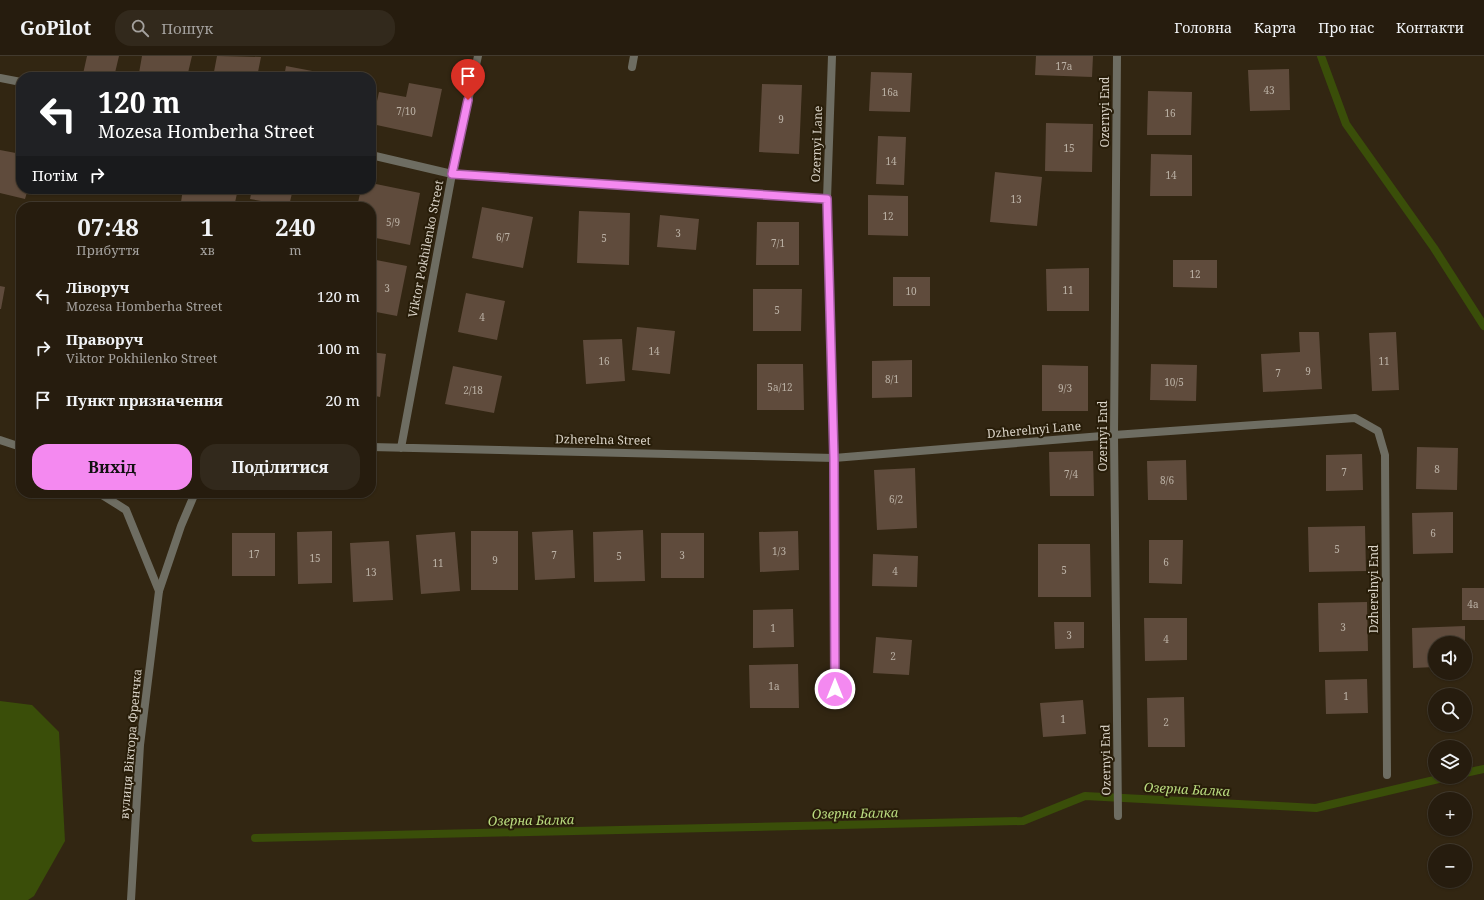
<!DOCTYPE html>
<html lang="uk">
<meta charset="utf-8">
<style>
body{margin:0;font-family:"Noto Serif",serif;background:#32291c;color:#f1f3f6;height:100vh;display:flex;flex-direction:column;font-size:15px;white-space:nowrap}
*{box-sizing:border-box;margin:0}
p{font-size:13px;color:#a4a19e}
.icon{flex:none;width:22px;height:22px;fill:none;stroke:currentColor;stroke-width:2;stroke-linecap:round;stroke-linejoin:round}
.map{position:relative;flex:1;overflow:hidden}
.drawer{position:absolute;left:16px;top:146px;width:360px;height:296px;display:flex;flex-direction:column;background:#261c0e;border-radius:16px;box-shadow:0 1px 3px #0004,0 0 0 1px #423a2e}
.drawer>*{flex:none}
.hud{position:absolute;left:16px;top:16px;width:360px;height:122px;border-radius:16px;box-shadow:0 1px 3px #0004,0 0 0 1px #423a2e;background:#202124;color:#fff;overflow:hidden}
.buttons{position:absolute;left:1428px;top:580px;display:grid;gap:8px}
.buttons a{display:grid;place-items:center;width:44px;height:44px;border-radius:50%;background:#261c0e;box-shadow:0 1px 3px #0004,0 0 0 1px #423a2e;font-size:20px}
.pin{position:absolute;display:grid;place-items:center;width:34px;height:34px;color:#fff;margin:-41px -17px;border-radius:50% 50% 50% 0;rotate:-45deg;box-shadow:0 0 4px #0007}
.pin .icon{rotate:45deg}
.me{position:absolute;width:44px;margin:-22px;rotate:0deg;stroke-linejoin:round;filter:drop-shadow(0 0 3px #0008)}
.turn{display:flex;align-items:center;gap:14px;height:84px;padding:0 16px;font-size:18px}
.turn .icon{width:52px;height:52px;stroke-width:2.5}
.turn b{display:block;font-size:28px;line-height:34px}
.then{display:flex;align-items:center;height:38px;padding:0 16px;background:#0003;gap:8px;font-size:15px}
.eta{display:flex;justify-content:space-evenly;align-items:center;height:68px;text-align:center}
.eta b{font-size:24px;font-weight:700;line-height:28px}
.cta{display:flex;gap:8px;margin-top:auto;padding:8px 16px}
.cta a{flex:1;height:46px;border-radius:16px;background:#f489f0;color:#111;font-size:16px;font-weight:700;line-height:46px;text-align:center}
.cta a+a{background:#32291c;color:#f1f3f6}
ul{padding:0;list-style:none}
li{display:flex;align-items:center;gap:12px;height:52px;padding:0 16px}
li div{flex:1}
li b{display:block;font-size:15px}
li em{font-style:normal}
header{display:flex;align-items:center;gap:24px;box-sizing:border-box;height:56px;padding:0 20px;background:#261c0e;border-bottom:1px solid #423a2e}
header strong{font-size:19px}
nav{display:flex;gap:22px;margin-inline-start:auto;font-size:14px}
.search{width:280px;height:36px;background:#32291c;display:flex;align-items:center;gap:10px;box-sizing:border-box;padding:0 14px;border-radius:16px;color:#a4a19e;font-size:15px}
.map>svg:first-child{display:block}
.water{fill:#3a4e09}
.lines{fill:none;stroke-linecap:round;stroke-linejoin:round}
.stream{stroke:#3a4e09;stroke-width:8}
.building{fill:#5f4b3c}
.service{stroke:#6e6d62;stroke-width:8}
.minor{stroke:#6e6d62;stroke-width:8}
.tertiary{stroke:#6e6d62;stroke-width:8}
.route-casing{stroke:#9f599c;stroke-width:10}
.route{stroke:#f489f0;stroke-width:7}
.labels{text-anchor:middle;stroke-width:4;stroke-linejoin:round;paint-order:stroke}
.number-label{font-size:10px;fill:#bab0a4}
.street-label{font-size:12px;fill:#d9d2c6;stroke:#281d09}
.water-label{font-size:13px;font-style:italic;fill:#badc80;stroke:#281d09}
</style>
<header>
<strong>GoPilot</strong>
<div class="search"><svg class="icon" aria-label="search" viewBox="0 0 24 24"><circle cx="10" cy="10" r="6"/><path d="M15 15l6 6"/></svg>Пошук</div>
<nav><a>Головна</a><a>Карта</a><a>Про нас</a><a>Контакти</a></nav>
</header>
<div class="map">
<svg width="1484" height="844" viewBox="0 0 1484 844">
<rect width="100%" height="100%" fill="#322612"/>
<path class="water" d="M0 645 32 649 59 676 65 785 34 840 28 844H0Z"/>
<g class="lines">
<path class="stream" d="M1321 0 1346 68 1434 192 1484 270
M1465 717 1484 713
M255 782 1023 765 1085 740 1316 752 1447 721"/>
</g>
<path class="building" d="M87 0H119L114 21H97L83 18Z
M142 0H192L187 21H157L139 17Z
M217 0 261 1 257 21H213Z
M1036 0H1093L1092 21 1035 19Z
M286 10 328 18 327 21H284Z
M1289 13 1290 54 1250 55 1248 14Z
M871 16 912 17 910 56 869 55Z
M409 27 442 33 432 81 372 68 379 36 406 41Z
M762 28 802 29 799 98 759 96Z
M1148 35 1192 36 1191 79H1147Z
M1046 67 1093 68 1092 116 1045 115Z
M878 80 906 81 904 129 876 128Z
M0 94 21 98V133H28L25 143 0 137Z
M1151 98 1192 99V140H1150Z
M995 116 1042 121 1037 170 990 166Z
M371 127 420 137 410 189 371 181V151H357L361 133H371Z
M183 133H238L234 151H209L181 146Z
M252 133H293L289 150 250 143Z
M868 139 908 140V180L868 179Z
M482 151 533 161 523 212 472 202Z
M579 155 630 157 629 209 577 207Z
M660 159 699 163 696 194 657 191Z
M757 166H799V209H756Z
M371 203 407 210 397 260 371 255Z
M1173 204H1217V232L1173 231Z
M1089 212V255H1047L1046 213Z
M893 221H930V250H893Z
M0 230 5 231 1 253H0Z
M753 233H802L801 275H753Z
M466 237 505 245 497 284 458 276Z
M637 271 675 275 670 318 632 314Z
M1299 276H1319L1322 333 1263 336 1261 298 1300 296Z
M1396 276 1399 334 1372 335 1369 277Z
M622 283 625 325 586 328 583 284Z
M371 296 386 298 380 341 371 339Z
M912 304V341L872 342V305Z
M757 308H803L804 354H757Z
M1151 308 1197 309 1196 345 1150 344Z
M1042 309 1088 310V355H1042Z
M453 310 502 320 494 357 445 348Z
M1417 391 1458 392 1457 434 1416 433Z
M1093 395 1094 440H1050L1049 396Z
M1362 398 1363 434 1326 435V399Z
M1186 404 1187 444H1148L1147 405Z
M915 412 917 472 877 474 874 414Z
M1453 456V497L1413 498 1412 457Z
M1365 470 1366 515 1309 516 1308 471Z
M573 474 575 522 535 524 532 476Z
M643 474 645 525 594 526 593 476Z
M332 475V527L298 528 297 476Z
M471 475H518V534H471Z
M798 475 799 514 760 516 759 476Z
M455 476 460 535 421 538 416 479Z
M232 477H275V520H232Z
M661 477H704V522H661Z
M1149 484H1183L1182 528 1149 527Z
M389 485 393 544 353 546 350 487Z
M1038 488H1090L1091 541H1038Z
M873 498 918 500 917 531 872 530Z
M1462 532H1484V564H1462Z
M1367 546 1368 595 1319 596 1318 547Z
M793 553 794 591 753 592V554Z
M1144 562H1187V604L1145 605Z
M1054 566H1084V592L1055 593Z
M1465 570V587H1435V611L1413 612 1412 572Z
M876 581 912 584 909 619 873 617Z
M798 608 799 652H750L749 609Z
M1367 623 1368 657 1326 658 1325 624Z
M1184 641 1185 691H1148L1147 642Z
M1083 644 1086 678 1043 681 1040 647Z"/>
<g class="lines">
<path class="service" d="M632 11 634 0"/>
<path class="minor" d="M832 0 827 143 834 402 835 633
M1117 0 1114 379 1118 760
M0 22 21 26
M371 99 452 118 827 143
M371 391 834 402 1114 379 1355 362 1378 375 1385 399 1387 719
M401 392 452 118 478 0
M159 535 181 470 195 437"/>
<path class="tertiary" d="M0 384 21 391
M99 437 126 454 159 535 140 689 131 844"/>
</g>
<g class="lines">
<defs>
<path id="route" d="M468 44 452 118 827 143 834 402 835 633"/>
</defs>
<use href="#route" class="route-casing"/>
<use href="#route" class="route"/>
</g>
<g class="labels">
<g class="number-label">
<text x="1064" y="14">17а</text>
<text x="1269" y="38">43</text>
<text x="890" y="40">16а</text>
<text x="406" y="59">7/10</text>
<text x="1170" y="61">16</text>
<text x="781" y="67">9</text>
<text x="1069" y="96">15</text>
<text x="891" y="109">14</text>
<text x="1171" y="123">14</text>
<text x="1016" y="147">13</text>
<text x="888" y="164">12</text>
<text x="393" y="170">5/9</text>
<text x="678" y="181">3</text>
<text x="503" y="185">6/7</text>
<text x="604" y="186">5</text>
<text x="778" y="191">7/1</text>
<text x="1195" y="222">12</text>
<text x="387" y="236">3</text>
<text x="1068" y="238">11</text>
<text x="911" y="239">10</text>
<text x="777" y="258">5</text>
<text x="482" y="265">4</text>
<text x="654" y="299">14</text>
<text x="604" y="309">16</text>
<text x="1384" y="309">11</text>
<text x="1308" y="319">9</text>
<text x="1278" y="321">7</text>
<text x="892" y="327">8/1</text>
<text x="1174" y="330">10/5</text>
<text x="780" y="335">5а/12</text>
<text x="1065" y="336">9/3</text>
<text x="473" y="338">2/18</text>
<text x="1437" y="417">8</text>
<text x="1344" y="420">7</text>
<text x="1071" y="422">7/4</text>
<text x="1167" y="428">8/6</text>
<text x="896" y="447">6/2</text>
<text x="1433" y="481">6</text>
<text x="1337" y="497">5</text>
<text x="779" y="499">1/3</text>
<text x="254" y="502">17</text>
<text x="554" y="503">7</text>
<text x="682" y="503">3</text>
<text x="619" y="504">5</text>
<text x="315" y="506">15</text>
<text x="495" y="508">9</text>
<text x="1166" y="510">6</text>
<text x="438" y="511">11</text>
<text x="1064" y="518">5</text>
<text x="895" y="519">4</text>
<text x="371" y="520">13</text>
<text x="1473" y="552">4а</text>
<text x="1343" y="575">3</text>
<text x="773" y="576">1</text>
<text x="1069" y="583">3</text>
<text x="1166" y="587">4</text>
<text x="893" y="604">2</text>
<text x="774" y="634">1а</text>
<text x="1346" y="644">1</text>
<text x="1063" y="667">1</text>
<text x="1166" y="670">2</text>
</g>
<g class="street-label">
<text transform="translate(1105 56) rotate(-90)" y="4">Ozernyi End</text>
<text transform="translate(817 88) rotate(-88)" y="4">Ozernyi Lane</text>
<text transform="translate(426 193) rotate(-79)" y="4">Viktor Pokhilenko Street</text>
<text transform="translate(1034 374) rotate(-5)" y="4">Dzherelnyi Lane</text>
<text transform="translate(1103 380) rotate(-90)" y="4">Ozernyi End</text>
<text transform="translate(603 384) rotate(1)" y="4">Dzherelna Street</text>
<text transform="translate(1374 533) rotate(-90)" y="4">Dzherelnyi End</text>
<text transform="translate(131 688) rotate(-85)" y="4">вулиця Віктора Френчка</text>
<text transform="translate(1106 704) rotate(-91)" y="4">Ozernyi End</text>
</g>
<g class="water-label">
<text transform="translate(1187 733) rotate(3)" y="5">Озерна Балка</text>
<text transform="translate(855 757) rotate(-1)" y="5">Озерна Балка</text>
<text transform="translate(531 764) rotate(-1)" y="5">Озерна Балка</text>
</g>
</g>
</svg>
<div class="buttons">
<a><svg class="icon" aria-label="sound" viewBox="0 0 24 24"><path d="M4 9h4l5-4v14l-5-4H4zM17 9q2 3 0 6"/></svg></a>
<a><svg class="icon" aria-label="search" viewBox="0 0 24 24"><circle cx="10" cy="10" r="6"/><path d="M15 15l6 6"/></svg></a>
<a><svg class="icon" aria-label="layers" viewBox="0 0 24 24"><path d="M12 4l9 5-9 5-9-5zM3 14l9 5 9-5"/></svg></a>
<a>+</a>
<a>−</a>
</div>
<div class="pin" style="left:468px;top:44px;background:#d93025"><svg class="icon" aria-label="arrive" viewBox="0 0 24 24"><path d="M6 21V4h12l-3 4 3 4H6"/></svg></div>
<svg class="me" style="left:835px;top:633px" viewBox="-20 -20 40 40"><circle r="17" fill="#f489f0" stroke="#fff" stroke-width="3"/><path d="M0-11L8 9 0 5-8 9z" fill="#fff"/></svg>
<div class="hud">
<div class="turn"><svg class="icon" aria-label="left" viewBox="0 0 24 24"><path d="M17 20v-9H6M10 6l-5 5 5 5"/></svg><div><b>120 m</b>Mozesa Homberha Street</div></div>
<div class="then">Потім<svg class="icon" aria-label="right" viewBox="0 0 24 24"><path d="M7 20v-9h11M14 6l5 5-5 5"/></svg></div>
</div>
<section class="drawer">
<div class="eta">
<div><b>07:48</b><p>Прибуття</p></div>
<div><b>1</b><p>хв</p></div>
<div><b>240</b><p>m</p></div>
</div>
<ul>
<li><svg class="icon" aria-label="left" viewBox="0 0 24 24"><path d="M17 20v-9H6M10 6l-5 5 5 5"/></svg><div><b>Ліворуч</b><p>Mozesa Homberha Street</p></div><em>120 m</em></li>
<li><svg class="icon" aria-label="right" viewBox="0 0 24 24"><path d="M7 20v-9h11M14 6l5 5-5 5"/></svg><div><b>Праворуч</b><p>Viktor Pokhilenko Street</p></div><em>100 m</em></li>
<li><svg class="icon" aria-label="arrive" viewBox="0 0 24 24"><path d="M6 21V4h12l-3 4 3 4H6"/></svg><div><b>Пункт призначення</b></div><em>20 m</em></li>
</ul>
<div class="cta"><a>Вихід</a><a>Поділитися</a></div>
</section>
</div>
